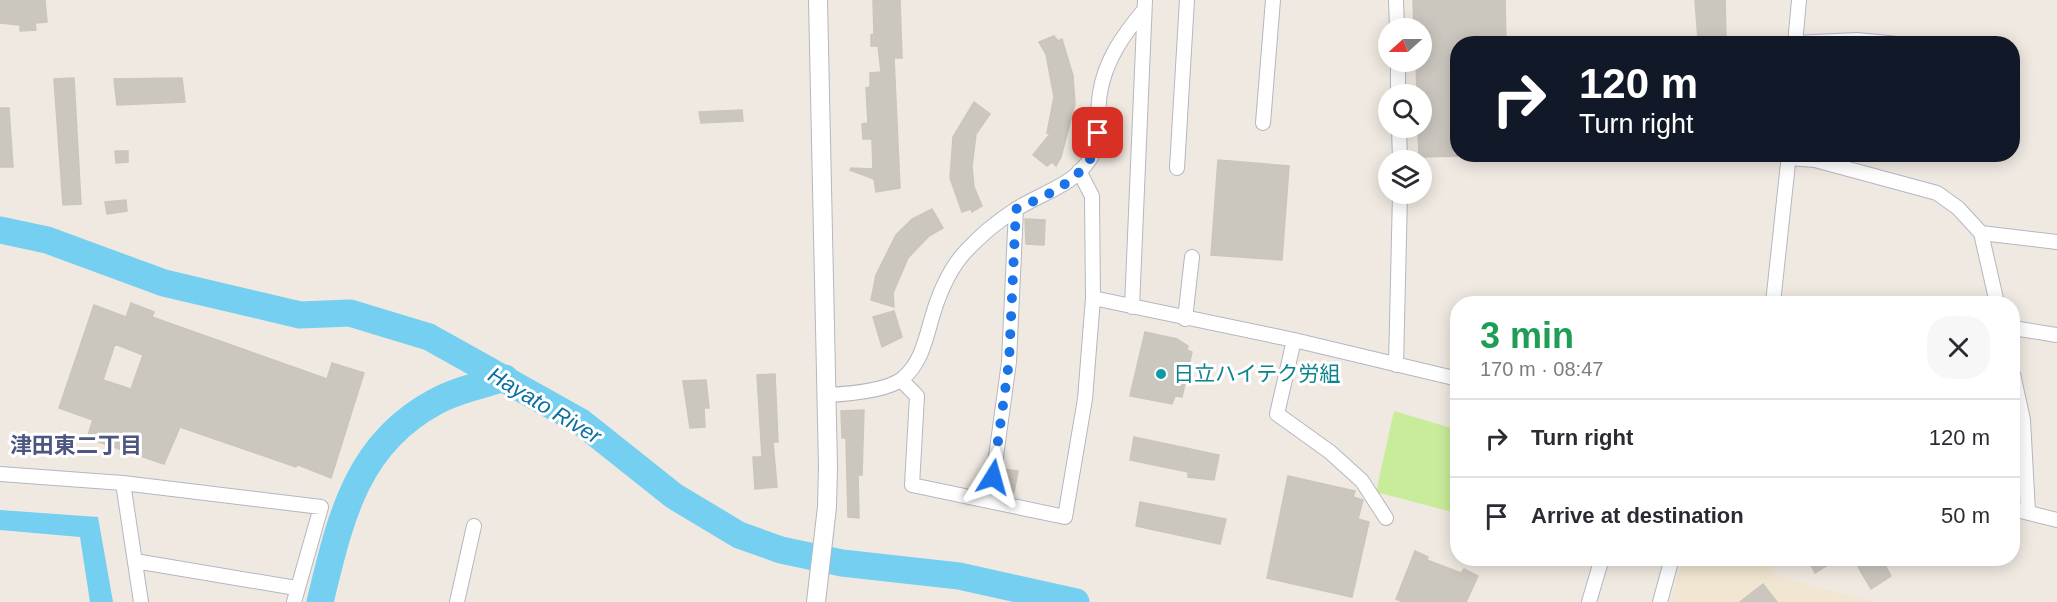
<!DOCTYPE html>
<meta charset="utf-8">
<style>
body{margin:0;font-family:Helvetica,"Noto Sans JP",sans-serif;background:#f7f7f7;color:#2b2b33;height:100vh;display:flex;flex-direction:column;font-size:22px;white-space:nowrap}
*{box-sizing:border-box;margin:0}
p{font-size:20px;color:#7c7c81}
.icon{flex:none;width:33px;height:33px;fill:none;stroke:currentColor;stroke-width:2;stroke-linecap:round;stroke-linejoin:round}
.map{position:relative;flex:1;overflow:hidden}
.side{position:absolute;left:1450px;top:296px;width:570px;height:270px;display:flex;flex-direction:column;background:#fff;border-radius:24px;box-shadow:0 3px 15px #0003}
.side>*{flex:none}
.hud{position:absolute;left:1450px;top:36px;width:570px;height:126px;border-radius:24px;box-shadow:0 3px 15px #0003;background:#111827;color:#fff;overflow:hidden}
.needle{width:39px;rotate:249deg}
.tools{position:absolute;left:1378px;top:18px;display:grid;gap:12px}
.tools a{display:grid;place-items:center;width:54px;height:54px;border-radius:50%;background:#fff;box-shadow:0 3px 15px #0003;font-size:30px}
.pin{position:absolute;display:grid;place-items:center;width:51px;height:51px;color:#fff;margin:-26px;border-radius:12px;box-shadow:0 3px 9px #0006}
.me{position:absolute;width:66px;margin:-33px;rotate:8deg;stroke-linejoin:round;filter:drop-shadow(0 0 4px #0008)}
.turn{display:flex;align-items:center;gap:21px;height:126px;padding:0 30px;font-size:27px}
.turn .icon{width:78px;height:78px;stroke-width:2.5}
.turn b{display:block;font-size:42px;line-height:51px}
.round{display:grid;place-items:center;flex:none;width:63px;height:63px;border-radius:24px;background:#f7f7f7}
.head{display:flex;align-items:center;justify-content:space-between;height:102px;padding:0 30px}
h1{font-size:36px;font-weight:700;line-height:45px;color:#1e9e55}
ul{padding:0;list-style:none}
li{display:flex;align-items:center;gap:18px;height:78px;padding:0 30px;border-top:2px solid #e1e1e2}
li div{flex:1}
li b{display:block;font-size:22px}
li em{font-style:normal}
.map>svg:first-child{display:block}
.education{fill:#f0e6d1}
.pitch{fill:#c9ec9a}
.water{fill:#75cff0}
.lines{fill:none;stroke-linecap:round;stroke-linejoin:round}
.river{stroke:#75cff0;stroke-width:27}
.building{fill:#cbc7bf;stroke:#cbc5ba;stroke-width:1.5;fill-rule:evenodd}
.minor-casing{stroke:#b4b7c1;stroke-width:16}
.tertiary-casing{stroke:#b4b7c1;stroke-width:20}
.minor{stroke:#fff;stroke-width:14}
.tertiary{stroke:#fff;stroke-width:18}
.route{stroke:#1a73e8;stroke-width:10;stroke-dasharray:0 18}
.culture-dot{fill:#0f9aa8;stroke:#fff;stroke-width:2}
.labels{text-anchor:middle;stroke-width:6;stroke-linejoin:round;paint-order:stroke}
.culture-label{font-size:21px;fill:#0d838f;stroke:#fff;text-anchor:start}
.water-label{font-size:22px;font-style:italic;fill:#0d6fa3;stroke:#fff}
.neighbourhood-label{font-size:22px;font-weight:bold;fill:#4d5680;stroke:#fff}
</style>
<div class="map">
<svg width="2057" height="602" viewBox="0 0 2057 602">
<rect width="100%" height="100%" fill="#efe9e1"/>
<path class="education" d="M1683 558H1776L1771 574 1872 602H1670Z"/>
<path class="pitch" d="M1394 411 1458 430 1456 513 1376 492Z"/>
<path class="water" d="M0 510 98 517 113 602H90L80 537 0 530Z"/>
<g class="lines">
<path class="river" d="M0 230 47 240 164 283 300 315 350 313 429 337 581 422 674 496 739 535 781 550 842 563 959 576 1076 602
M320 602C340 521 355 445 435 402 456 390 483 385 505 378"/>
</g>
<path class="building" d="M0 0H45L47 22 35 23 36 30 20 31V25L0 23Z
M873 0H900L902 58H894L900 188 876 192 874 179 850 170 851 168 873 169 872 139H863L862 124 868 123 866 88 870 87V73L881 72 878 46H871V35L874 34Z
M1413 0H1505L1506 44H1458V156L1419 157 1418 128H1422V94H1417L1416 62H1422V28H1414Z
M1695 0H1725L1726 39H1698Z
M1054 36 1058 41 1062 39 1073 76 1075 104 1061 157 1056 166 1052 162 1047 166 1033 155 1050 134 1047 133 1054 97 1046 54 1039 42Z
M74 78 81 204 63 205 54 79Z
M182 78 185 102 117 105 114 79Z
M974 102 990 114 976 134 972 167 974 187 982 206 972 212 971 209 962 212 950 178 953 137Z
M0 108H9L13 167H0Z
M742 110 743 121 701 123 699 112Z
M115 151H128V162L116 163Z
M1218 160 1289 166 1282 260 1211 255Z
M126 200 127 211 107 214 105 202Z
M932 209 943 228 929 236 908 258 893 293 894 307 871 300 876 275 896 235 912 219Z
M1025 219 1045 220 1044 245 1026 244Z
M131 303 154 312 152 317 327 379 332 363 364 373 331 478 296 464V467L180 427 164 464 87 438 93 420 59 408 94 305 126 317ZM115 344 143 355 131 389 103 380Z
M894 311 902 337 882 347 873 317Z
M1145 332 1177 339 1188 346 1187 350 1192 352 1182 397 1175 396 1172 404 1130 396Z
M775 374 778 442H773L777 487 755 489 753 457H762L757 375Z
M706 380 709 408H704L705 427 690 428 683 381Z
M864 410 862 475H858L859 518 848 517 846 438H842L841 411Z
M1134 437 1219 455 1214 480 1188 477V472L1130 460Z
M1003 469 1018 471 1014 492H1000Z
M1288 476 1355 491 1353 497 1363 500 1358 519 1369 522 1352 597 1267 578Z
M1140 502 1226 519 1220 544 1136 526Z
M1415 551 1428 557 1427 560 1461 573 1464 569 1478 576 1466 602H1403L1396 599Z
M1807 558H1839L1815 573Z
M1853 558H1881L1891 576 1871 589Z
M1763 584 1777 602H1740Z"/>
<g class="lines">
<defs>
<path id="minor" d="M1396 0 1397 28
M1795 43 1857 40 1898 44
M1795 44 1799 0
M1398 62V94
M1263 123 1273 0
M1399 128 1400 160
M1789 158 1815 160 1937 193 1958 208 1981 233 2057 242
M1177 168 1187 0
M1981 233 1997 303
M1093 298 1294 340 1458 379
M1773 303 1789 154
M1132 307 1145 0
M1185 319 1192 257
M2013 328 2057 335
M1294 340 1277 414 1330 452 1362 481 1386 518
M1396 365 1400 194
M2013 374 2023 420 2028 512
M901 380 917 396 912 485 1065 517 1085 399 1093 298 1092 196 1079 171
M827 395C847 394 886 391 902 379 922 363 926 337 933 314 940 291 950 268 966 251 980 236 998 221 1015 210 1040 193 1072 187 1090 159 1102 140 1096 114 1100 93 1105 60 1124 34 1144 10
M0 474 123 483 321 507 294 602
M123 483 141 602
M990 500 1009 362 1016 209
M2013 509 2057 520
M135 561 296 588
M457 602 474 526
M1589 602 1602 558
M1660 602 1672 558"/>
<path id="tertiary" d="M816 602 827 507 828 467 818 0"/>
</defs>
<use href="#minor" class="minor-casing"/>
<use href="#tertiary" class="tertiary-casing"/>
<use href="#minor" class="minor"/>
<use href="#tertiary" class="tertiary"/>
</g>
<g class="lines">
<path class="route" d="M993 477 1009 362 1016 209C1042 198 1074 184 1090 159 1094 152 1096 141 1098 133"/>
</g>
<circle class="culture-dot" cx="1161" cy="374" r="6"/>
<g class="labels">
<g class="culture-label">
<text x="1173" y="381">日立ハイテク労組</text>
</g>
<g class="water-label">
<text transform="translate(545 405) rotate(31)" y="8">Hayato River</text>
</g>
<g class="neighbourhood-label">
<text x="76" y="453">津田東二丁目</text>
</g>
</g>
</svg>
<div class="tools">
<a><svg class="needle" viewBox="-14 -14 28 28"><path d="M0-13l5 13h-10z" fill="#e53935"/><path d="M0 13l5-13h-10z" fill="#7c7c81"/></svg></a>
<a><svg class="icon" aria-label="search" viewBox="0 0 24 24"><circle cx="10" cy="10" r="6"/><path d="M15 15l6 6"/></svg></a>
<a><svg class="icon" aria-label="layers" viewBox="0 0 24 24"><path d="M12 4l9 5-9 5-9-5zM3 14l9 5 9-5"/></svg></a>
</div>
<div class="pin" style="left:1098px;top:133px;background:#d93025"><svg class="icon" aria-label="arrive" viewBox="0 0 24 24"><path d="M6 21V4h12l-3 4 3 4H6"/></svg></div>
<svg class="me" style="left:993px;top:477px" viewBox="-20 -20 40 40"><path d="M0-17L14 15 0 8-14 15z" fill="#1a73e8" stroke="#fff" stroke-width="4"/></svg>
<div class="hud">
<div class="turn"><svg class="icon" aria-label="right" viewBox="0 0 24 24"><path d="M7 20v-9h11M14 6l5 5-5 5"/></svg><div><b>120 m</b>Turn right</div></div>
</div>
<section class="side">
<div class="head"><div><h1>3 min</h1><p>170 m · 08:47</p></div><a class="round"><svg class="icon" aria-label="close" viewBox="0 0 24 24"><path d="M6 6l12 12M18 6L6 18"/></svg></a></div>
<ul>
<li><svg class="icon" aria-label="right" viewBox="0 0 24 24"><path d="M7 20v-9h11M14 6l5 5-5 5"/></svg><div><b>Turn right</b></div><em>120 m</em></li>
<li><svg class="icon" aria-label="arrive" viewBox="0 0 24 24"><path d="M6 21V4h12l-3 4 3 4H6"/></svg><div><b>Arrive at destination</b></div><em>50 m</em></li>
</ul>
</section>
</div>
